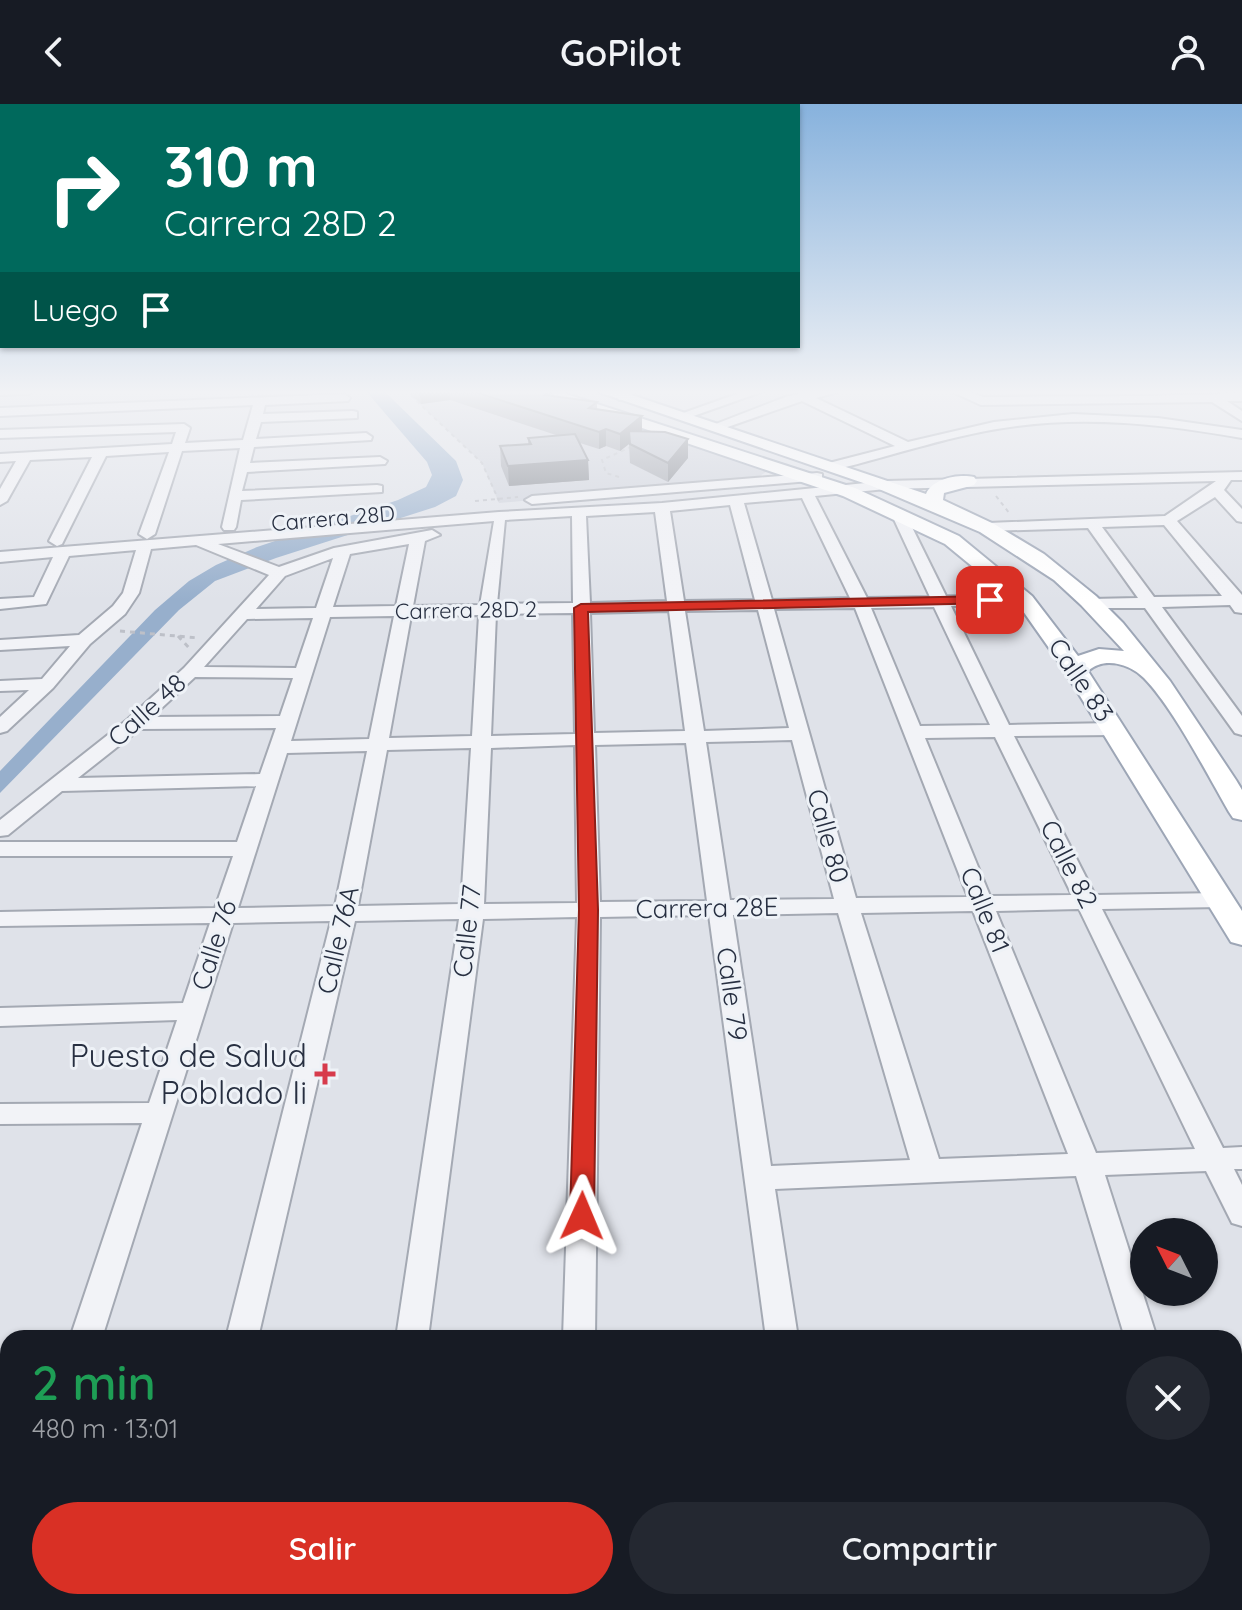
<!DOCTYPE html>
<html lang="es">
<meta charset="utf-8">
<style>
body{margin:0;font-family:Quicksand,sans-serif;background:#242831;color:#f1f3f6;height:100vh;display:flex;flex-direction:column;font-size:30px;white-space:nowrap}
*{box-sizing:border-box;margin:0}
p{font-size:26px;color:#9ea1a6}
.icon{flex:none;width:44px;height:44px;fill:none;stroke:currentColor;stroke-width:2;stroke-linecap:round;stroke-linejoin:round}
.map{position:relative;flex:1;overflow:hidden}
.panel{position:absolute;left:0px;top:1226px;width:1242px;height:280px;display:flex;flex-direction:column;background:#171b24;border-radius:24px 24px 0 0;box-shadow:0 2px 6px #0004}
.panel>*{flex:none}
.guide{position:absolute;left:0px;top:0px;width:800px;height:244px;box-shadow:0 2px 6px #0004;background:#00695c;color:#fff;overflow:hidden}
.needle{width:52px;rotate:312deg}
.buttons{position:absolute;left:1130px;top:1114px;display:grid;gap:16px}
.buttons a{display:grid;place-items:center;width:88px;height:88px;border-radius:50%;background:#171b24;box-shadow:0 2px 6px #0004;font-size:40px}
.pin{position:absolute;display:grid;place-items:center;width:68px;height:68px;color:#fff;margin:-34px;border-radius:16px;box-shadow:0 4px 12px #0006}
.me{position:absolute;width:88px;margin:-44px;rotate:1deg;stroke-linejoin:round;filter:drop-shadow(0 0 6px #0008)}
.turn{display:flex;align-items:center;gap:28px;height:168px;padding:0 32px;font-size:36px}
.turn .icon{width:104px;height:104px;stroke-width:2.5}
.turn b{display:block;font-size:56px;line-height:68px}
.then{display:flex;align-items:center;height:76px;padding:0 32px;background:#0003;gap:16px;font-size:30px}
.round{display:grid;place-items:center;flex:none;width:84px;height:84px;border-radius:42px;background:#242831}
.summary{display:flex;align-items:center;justify-content:space-between;height:136px;padding:0 32px}
h1{font-size:48px;font-weight:600;line-height:60px;color:#1e9e55}
.action{display:flex;gap:16px;margin-top:auto;padding:16px 32px}
.action a{flex:1;height:92px;border-radius:48px;background:#d93025;color:#fff;font-size:32px;font-weight:600;line-height:92px;text-align:center}
.action a+a{background:#242831;color:#f1f3f6}
header{display:flex;justify-content:space-between;align-items:center;height:104px;padding:0 32px;background:#171b24;font-size:36px;font-weight:600}
.map>svg:first-child{display:block}
.built{fill:#cdd1db}
.water{fill:#97afcc}
.lines{fill:none;stroke-linecap:round;stroke-linejoin:round}
.minor-casing{stroke:#a4a9b3;stroke-width:4}
.major-casing{stroke:#9da6b6;stroke-width:4}
.path-far1{stroke:#bdc0c8;stroke-width:2;stroke-dasharray:4 4;stroke-linecap:butt}
.path{stroke:#bdc0c8;stroke-width:3;stroke-dasharray:5 5;stroke-linecap:butt}
.minor{fill:#f2f3f7;fill-rule:evenodd}
.major{fill:#fff;fill-rule:evenodd}
.wall{fill:#9da1aa}
.shaded-wall{fill:#7f838b}
.building{fill:#b6bbc6;stroke:#7f838b;stroke-width:2}
.route{fill:#d93025;stroke:#8d1f18;stroke-width:2}
.poi-dot{fill:#d73b4c;stroke:#eef2f7;stroke-width:3}
.labels{text-anchor:middle;stroke-width:6;stroke-linejoin:round;paint-order:stroke}
.far-street-label{font-size:22px;fill:#272f41;stroke:#eef2f7}
.street-label{font-size:26px;fill:#272f41;stroke:#eef2f7}
.near-poi-label{font-size:32px;fill:#272f41;stroke:#eef2f7;text-anchor:end}
</style>
<header><svg class="icon" aria-label="back" viewBox="0 0 24 24"><path d="M15 5l-7 7 7 7"/></svg>GoPilot<svg class="icon" aria-label="person" viewBox="0 0 24 24"><circle cx="12" cy="8" r="4"/><path d="M4 21q1-7 8-7t8 7"/></svg></header>
<div class="map">
<svg width="1242" height="1506" viewBox="0 0 1242 1506">
<rect width="100%" height="100%" fill="#dfe2e9"/>
<path class="built" d="M405 286H538L765 365 766 368 753 376 499 399 482 359Z"/>
<path class="water" d="M365 286H383L456 357 463 376 456 392 435 403 276 454 215 477 179 506 0 689V667L155 506 189 477 216 461 257 443 398 396 426 383 432 371 427 358Z"/>
<g class="lines">
<defs>
<path id="minor" d="M0 286H35L29 290 0 291Z
M624 286H637L627 296H619L617 293Z
M748 286H767L685 315 675 312Z
M819 286H845L816 294 908 338 994 318 1073 310 1158 314 1242 326V334C1168 321 1092 312 1017 322 954 330 895 351 834 366L829 365V359L895 342 802 297 719 326 708 323 788 292Z
M948 286H965L983 293C1070 292 1158 293 1242 289V297H1227L1242 307V317L1212 298 981 301Z
M344 290 350 294 348 297 265 301 263 310 353 307 357 308V314L261 318 256 335 366 329 372 333 371 336 254 343 250 359 380 353 387 357 385 360 247 368 242 387 377 381 382 382V388L241 396 236 423 234 426H224L222 423 240 344 182 347 155 430 147 435 139 430 169 348 106 352 62 440 57 442 49 437 92 353 30 356 7 397 0 401V385L16 357 0 358V350L172 340 176 328 0 334V326L184 320 190 324 185 339 243 336 253 301 0 312V304Z
M1242 368V376H1231L1224 386 1242 405V418L1237 417 1215 393 1177 417 1242 491V509L1235 508 1230 501 1162 503 1242 612V631L1235 629 1145 504H1085L1083 500 1091 495 1138 494 1088 424 988 427 981 423 988 419 1165 412 1216 377 886 385 815 392 867 494 930 493 891 409 898 405 905 409 946 492 1031 493 1033 496 1025 501 951 502 1009 621 1114 619 1124 625 1114 631 1014 632 1095 791 1221 789 1229 791 1232 796 1229 801 1221 803 1102 805 1223 1044 1242 1043V1065H1234L1242 1081V1122L1232 1119 1206 1067 1105 1071 1157 1234H1125L1076 1072 775 1085 798 1234H766L709 811 600 813 595 1234H563L577 813 483 815 428 1234H396L459 815 355 817 258 1234H226L331 817 233 819 102 1234H70L142 1019 0 1020V1000L149 999 177 916 0 922V904L183 899 210 819 0 822V808L215 804 233 752H0V738H237L256 682 62 687 8 731 0 732V716L128 615 184 564 269 471 196 441 151 445 139 489 125 510 90 540 53 584 7 627 0 629V613L29 586 0 587V577L42 575 70 542 0 546V536L79 531 113 502 123 489 136 446 69 452 46 500 0 505V495L34 493 53 453 0 458V448L499 408 662 399 886 377ZM802 394 850 494 772 496 744 399ZM730 401 755 496 684 497 670 407ZM655 408 667 497 590 499 586 412ZM572 412 573 499 497 500 505 416ZM494 417 480 501 413 502 425 437 440 431 432 426 334 444 279 463 218 440ZM1164 421 1222 492 1154 493 1102 423ZM409 440 396 502 333 503 350 450ZM333 454 316 504 256 505 285 472ZM934 503 990 621 920 622 871 504ZM855 504 968 793 856 794 774 505ZM758 506 789 624 704 627 685 507ZM669 507 685 627 594 629 590 509ZM573 509 575 630 491 632 496 510ZM479 511 472 632 389 634 411 512ZM394 512 369 635 291 637 330 513ZM313 514 296 564 204 563 247 515ZM195 573 293 574 280 612 152 613ZM276 624 260 670 78 674 140 625ZM995 633 1072 791 990 792 925 634ZM792 636 834 795 730 796 706 638ZM686 639 707 797 600 798 595 641ZM575 641 577 799 484 800 491 644ZM471 644 461 800 358 802 387 646ZM367 647 335 802 238 804 287 649ZM1079 805 1195 1045 1096 1049 996 807ZM973 807 1068 1050 939 1055 861 809ZM838 809 910 1056 771 1062 733 811Z
M817 369 822 370V376L532 400 525 396 532 392Z
M8 1451V1498H18L14 1506H0V1455Z
M1234 1483 1242 1496V1506H1207L1205 1498H1234Z
M164 1498H202L200 1506H162Z
M363 1498H401L400 1506H362Z
M562 1498H600V1506H562Z
M801 1498H839L840 1506H802Z"/>
<path id="major" d="M530 286H554L855 384 959 432 1032 492 1078 552 1099 545 1124 547 1081 501 1054 476 980 428 872 382 593 286H617L926 390C933 374 959 370 974 373L977 377 974 381 944 389 943 396 994 420 1044 450 1096 492 1123 519 1170 577 1236 676 1242 686V716L1233 714 1229 708C1207 670 1174 605 1144 574 1130 560 1104 552 1088 567L1242 807V841L1231 838 1061 561 1018 500 945 440 843 392Z"/>
</defs>
<use href="#minor" class="minor-casing"/>
<use href="#major" class="major-casing"/>
<path class="path-far1" d="M405 286 482 359 499 397
M619 373 606 369 602 356 633 342
M996 392 1010 410
M475 397 518 393"/>
<path class="path" d="M120 527 199 534
M178 532 191 546"/>
<use href="#minor" class="minor"/>
<use href="#major" class="major"/>
</g>
<path class="wall" d="M406 286H553V292L597 298V305L642 312V327L688 335V354L668 378 630 359 629 340 620 347 606 342 599 345 580 339 588 356 589 376 509 382 501 362 500 342 528 340V334L559 332 450 296 421 300Z"/>
<path class="shaded-wall" d="M419 286H450V296L421 300Z
M642 312V329L629 327V340L620 347V330Z
M606 325V342L599 345V328Z
M688 335V354L668 378V359Z
M588 356 589 376 509 382 508 362Z"/>
<path class="building" d="M469 286H552L545 291 597 298 589 304 642 312 620 330 606 325 599 328Z
M629 327 665 328 688 335 668 359 630 340Z
M575 330 588 356 508 362 500 342 531 340 528 334Z"/>
<linearGradient id="sky" x2="0" y2="1"><stop stop-color="#87b2dd"/><stop offset="0.58" stop-color="#f1f2f5"/><stop offset="1" stop-color="#f1f2f5" stop-opacity="0"/></linearGradient>
<rect width="1242" height="497" fill="url(#sky)"/>
<path class="route" d="M990 492 997 496 995 499 588 508 598 806 594 1112 591 1119 582 1122 573 1119 570 1112 579 806 574 504 581 500Z"/>
<path class="poi-dot" d="M321 958h8v8h8v8h-8v8h-8v-8h-8v-8h8z"/>
<g class="labels">
<g class="far-street-label">
<text transform="translate(333 414) rotate(-5)" y="8">Carrera 28D</text>
<text transform="translate(466 506) rotate(-1)" y="8">Carrera 28D 2</text>
</g>
<g class="street-label">
<text transform="translate(1081 576) rotate(56)" y="9">Calle 83</text>
<text transform="translate(147 606) rotate(-42)" y="9">Calle 48</text>
<text transform="translate(828 732) rotate(75)" y="9">Calle 80</text>
<text transform="translate(1069 760) rotate(63)" y="9">Calle 82</text>
<text transform="translate(707 804) rotate(-1)" y="9">Carrera 28E</text>
<text transform="translate(985 806) rotate(68)" y="9">Calle 81</text>
<text transform="translate(467 827) rotate(-84)" y="9">Calle 77</text>
<text transform="translate(338 836) rotate(-77)" y="9">Calle 76A</text>
<text transform="translate(214 841) rotate(-72)" y="9">Calle 76</text>
<text transform="translate(732 890) rotate(82)" y="9">Calle 79</text>
</g>
<g class="near-poi-label">
<text x="307" y="963">Puesto de Salud<tspan x="307" dy="37">Poblado Ii</tspan></text>
</g>
</g>
</svg>
<div class="buttons">
<a><svg class="needle" viewBox="-14 -14 28 28"><path d="M0-13l5 13h-10z" fill="#e53935"/><path d="M0 13l5-13h-10z" fill="#9ea1a6"/></svg></a>
</div>
<div class="pin" style="left:990px;top:496px;background:#d93025"><svg class="icon" aria-label="arrive" viewBox="0 0 24 24"><path d="M6 21V4h12l-3 4 3 4H6"/></svg></div>
<svg class="me" style="left:582px;top:1112px" viewBox="-20 -20 40 40"><path d="M0-17L14 15 0 8-14 15z" fill="#d93025" stroke="#fff" stroke-width="4"/></svg>
<div class="guide">
<div class="turn"><svg class="icon" aria-label="right" viewBox="0 0 24 24"><path d="M7 20v-9h11M14 6l5 5-5 5"/></svg><div><b>310 m</b>Carrera 28D 2</div></div>
<div class="then">Luego<svg class="icon" aria-label="arrive" viewBox="0 0 24 24"><path d="M6 21V4h12l-3 4 3 4H6"/></svg></div>
</div>
<section class="panel">
<div class="summary"><div><h1>2 min</h1><p>480 m · 13:01</p></div><a class="round"><svg class="icon" aria-label="close" viewBox="0 0 24 24"><path d="M6 6l12 12M18 6L6 18"/></svg></a></div>
<div class="action"><a>Salir</a><a>Compartir</a></div>
</section>
</div>
